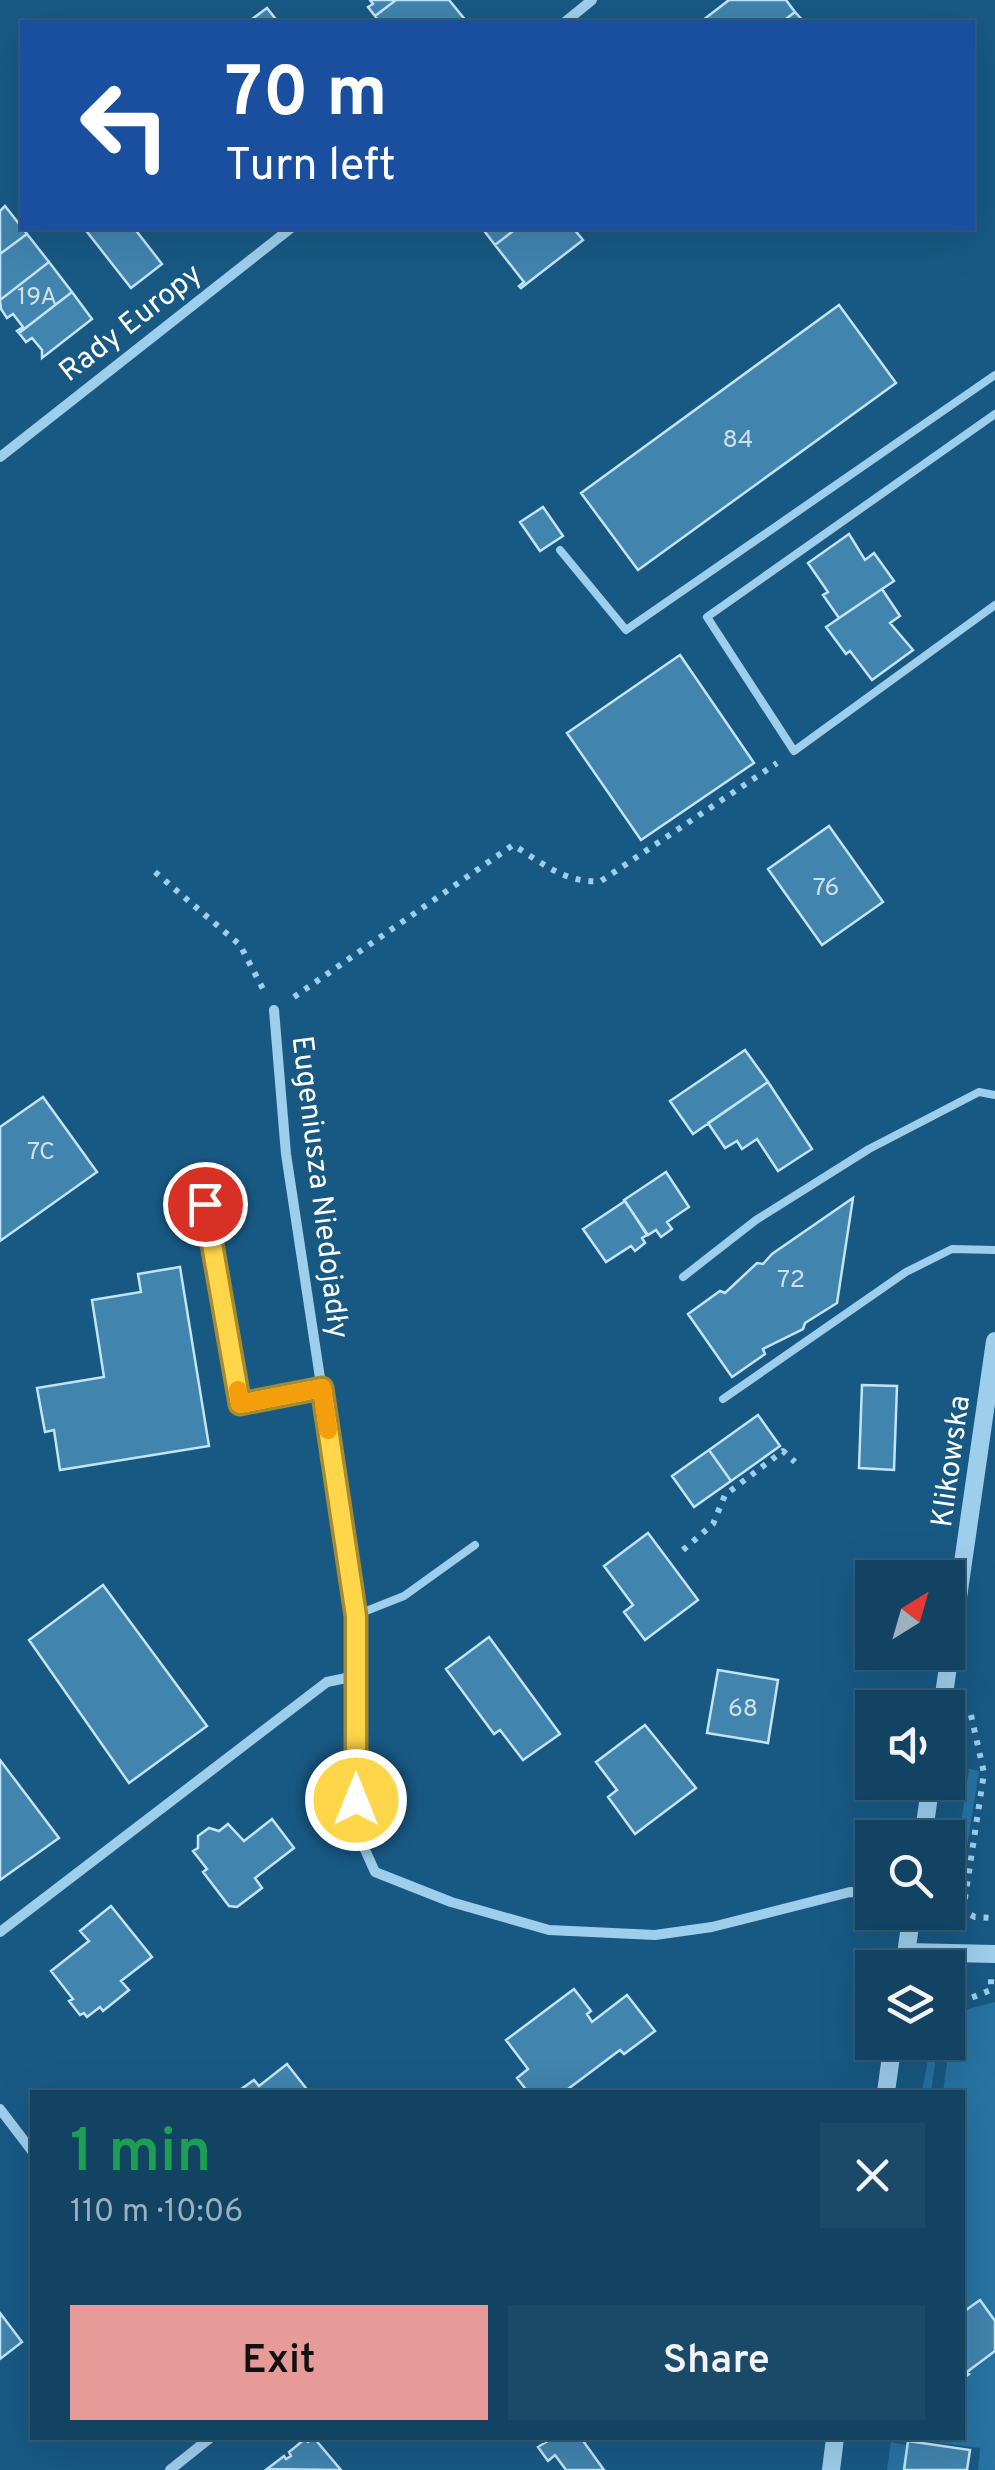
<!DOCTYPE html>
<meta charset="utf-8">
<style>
body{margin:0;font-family:Overpass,sans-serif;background:#1b4a69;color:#f1f3f6;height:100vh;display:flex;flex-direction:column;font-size:38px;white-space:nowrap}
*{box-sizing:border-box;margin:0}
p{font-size:32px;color:#9cb0be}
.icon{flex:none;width:55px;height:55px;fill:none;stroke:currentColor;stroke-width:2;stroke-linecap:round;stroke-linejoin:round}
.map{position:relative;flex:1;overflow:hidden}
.drawer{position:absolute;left:30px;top:2090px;width:935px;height:350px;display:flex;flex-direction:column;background:#124363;border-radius:0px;box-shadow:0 10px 40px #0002,0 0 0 2px #315c78}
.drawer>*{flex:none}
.top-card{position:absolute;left:20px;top:20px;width:955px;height:210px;border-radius:0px;box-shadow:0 10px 40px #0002,0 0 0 2px #315c78;background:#1a4fa0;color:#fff;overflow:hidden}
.needle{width:65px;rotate:37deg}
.fabs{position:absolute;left:855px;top:1560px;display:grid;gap:20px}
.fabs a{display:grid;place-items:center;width:110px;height:110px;border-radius:0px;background:#124363;box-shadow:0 10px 40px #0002,0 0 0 2px #315c78;font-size:50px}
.pin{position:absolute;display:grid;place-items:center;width:85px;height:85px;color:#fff;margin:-42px;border:5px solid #fff;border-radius:50%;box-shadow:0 2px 10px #0007}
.me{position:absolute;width:110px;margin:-55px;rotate:0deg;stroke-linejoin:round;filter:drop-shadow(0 0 8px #0008)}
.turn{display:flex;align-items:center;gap:35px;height:210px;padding:0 40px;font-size:45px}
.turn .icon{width:130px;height:130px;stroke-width:2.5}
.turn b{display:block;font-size:70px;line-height:85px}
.round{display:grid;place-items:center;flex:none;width:105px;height:105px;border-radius:0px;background:#1b4a69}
.head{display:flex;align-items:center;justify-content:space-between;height:170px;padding:0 40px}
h1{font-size:60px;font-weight:600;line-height:75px;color:#1e9e55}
.primary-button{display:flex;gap:20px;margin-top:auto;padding:20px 40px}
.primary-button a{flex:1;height:115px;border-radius:0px;background:#e69b98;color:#111;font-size:40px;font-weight:600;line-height:115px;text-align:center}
.primary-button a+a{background:#1b4a69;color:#f1f3f6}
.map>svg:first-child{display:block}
.green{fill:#2773a2}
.building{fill:#4184ae;stroke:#c2e4f9;stroke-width:2.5}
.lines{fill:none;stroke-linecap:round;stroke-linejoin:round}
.path{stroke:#9dceec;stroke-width:6;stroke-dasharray:5 8;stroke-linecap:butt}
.service{stroke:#9dceec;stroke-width:8}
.minor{stroke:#9dceec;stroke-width:10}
.tertiary{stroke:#9dceec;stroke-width:18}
.route-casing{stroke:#a68a30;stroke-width:25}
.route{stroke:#ffd54a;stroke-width:18}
.slow{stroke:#f59e0b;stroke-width:18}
.labels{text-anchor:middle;stroke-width:9;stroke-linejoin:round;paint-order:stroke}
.number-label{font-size:25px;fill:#d0e0eb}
.street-label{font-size:30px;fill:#fff;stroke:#185984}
</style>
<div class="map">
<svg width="995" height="2470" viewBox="0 0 995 2470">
<rect width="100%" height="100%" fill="#185984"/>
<path class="green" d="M969 1769 979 1771 962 1878 956 1877 955 1863Z
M995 2002V2470H978L980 2448 902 2438H962V2092H943L953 2019 964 2010Z
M931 2043H938L931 2092H922Z
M891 2442 907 2445 904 2470H887Z"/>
<path class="building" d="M370 0H396L375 16 368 7 373 4Z
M396 0H449L467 22H380L375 16Z
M729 0H786L795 12 782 22H714L711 19 705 22 703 20Z
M267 8 278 22H248Z
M795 12 804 22H782Z
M5 206 27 234 0 254V211Z
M84 228H134L162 264 131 288Z
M482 228H517L495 245Z
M517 228H573L583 240 521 288 519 286 524 282 495 245Z
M27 234 49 262 0 300V254Z
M49 262 72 292 19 333 17 331 23 327 13 314 7 318 1 309 0 300Z
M72 292 92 319 42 358V350L32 338 26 342 19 333Z
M839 305 896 383 638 570 581 493Z
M543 507 563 536 540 551 520 522Z
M849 534 865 560 874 553 894 581 839 618 823 595 828 592 808 563Z
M882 589 900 616 890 623 913 650 872 680 850 651 846 654 826 627Z
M680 655 754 763 641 840 567 733Z
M829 826 883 902 822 945 768 869Z
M745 1050 768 1082 693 1134 670 1101Z
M768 1082 812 1149 778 1171 757 1139 742 1149 737 1141 725 1148 708 1123Z
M43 1097 97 1172 0 1241V1127Z
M666 1172 689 1207 667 1222 672 1229 661 1237 656 1230 648 1235 624 1200Z
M853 1198 837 1303 805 1323 803 1329 763 1349 765 1354 732 1377 688 1314 720 1291 725 1293 757 1263 763 1264 772 1254Z
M625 1201 647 1235 642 1238 645 1243 635 1251 631 1246 606 1262 583 1229Z
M180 1267 209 1446 60 1470 54 1430 45 1432 37 1388 104 1377 92 1300 141 1292 138 1274Z
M862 1385 897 1386 894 1470 859 1468Z
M758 1415 780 1446 731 1481 709 1450Z
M709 1450 731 1481 694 1507 672 1476Z
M648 1533 698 1600 645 1640 624 1612 633 1605 604 1566Z
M103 1585 207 1726 129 1783 29 1640Z
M489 1637 560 1734 523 1760 500 1730 494 1734 446 1669Z
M718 1670 778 1680 768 1743 707 1733Z
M645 1725 696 1788 635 1834 608 1797 617 1790 596 1762Z
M0 1760 59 1838 0 1880Z
M272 1819 294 1848 255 1878 262 1888 237 1907 229 1906 203 1872 207 1869 193 1851 198 1848V1836L209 1828 219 1831 228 1824 244 1841Z
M111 1906 152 1957 121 1981 129 1990 103 2011 100 2007 87 2017 84 2013 80 2015 69 2001 73 1999 51 1971 89 1941 80 1931Z
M574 1989 591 2011 587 2014 592 2022 627 1995 655 2031 624 2054 620 2050 564 2092H528L517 2078 528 2069 506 2040Z
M287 2064 309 2092H237L254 2080 259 2086Z
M980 2300 995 2321V2351L967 2372 969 2374 962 2379V2313Z
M0 2313 22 2342 0 2359Z
M314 2438 341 2470 267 2469 284 2456 286 2459 291 2456 289 2452 305 2439 308 2442Z
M539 2438H581L604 2470H566L555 2455 548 2461 538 2447 546 2442Z
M908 2441 970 2450 967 2470H904Z"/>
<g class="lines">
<path class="path" d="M155 872 240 945 263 989
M294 997 513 845C541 862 566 884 601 881L777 763
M683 1550 713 1524 725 1495 783 1451 795 1462
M971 1715 984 1773 963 1911 975 1917 991 1918
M948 2007 991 1990V1978"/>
<path class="service" d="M995 414 707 617 794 751 995 605
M560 550 626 630 995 375
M205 1204 241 1405 322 1388
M683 1277 756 1220 869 1149 979 1092 995 1095
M723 1399 906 1272 952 1249 995 1250
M356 1615 404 1596 475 1545"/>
<path class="minor" d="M565 22 592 0
M0 457 291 228
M274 1010 286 1154 356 1615V1801L362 1843 375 1872 451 1902 549 1930 655 1935 712 1927 850 1892 872 1893
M0 1932 327 1682 356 1676
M0 2109 32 2151
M170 2470 210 2438"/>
<path class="tertiary" d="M942 1708 995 1341
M923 1838 931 1782
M907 1952 995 1954
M904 1968 912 1912
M886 2092 893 2042
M831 2470 835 2438"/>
</g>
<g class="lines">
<defs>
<path id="route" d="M205 1204 240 1404 322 1388 356 1616V1800"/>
</defs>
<use href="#route" class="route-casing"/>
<use href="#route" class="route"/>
<path class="slow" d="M238 1390 240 1404 322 1388 328 1430"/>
</g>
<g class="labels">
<g class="number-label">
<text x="37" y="304">19A</text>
<text x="738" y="447">84</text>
<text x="826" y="895">76</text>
<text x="41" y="1159">7C</text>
<text x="791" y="1287">72</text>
<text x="743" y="1716">68</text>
</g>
<g class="street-label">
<text transform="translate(130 322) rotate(-38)" y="10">Rady Europy</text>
<text transform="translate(321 1187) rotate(83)" y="10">Eugeniusza Niedojadły</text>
<text transform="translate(950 1461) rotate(-82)" y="10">Klikowska</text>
</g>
</g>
</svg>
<div class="fabs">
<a><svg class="needle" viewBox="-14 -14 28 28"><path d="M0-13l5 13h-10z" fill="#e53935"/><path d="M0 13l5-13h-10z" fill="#9cb0be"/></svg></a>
<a><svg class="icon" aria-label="sound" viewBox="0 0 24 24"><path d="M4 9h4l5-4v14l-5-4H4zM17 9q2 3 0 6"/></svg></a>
<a><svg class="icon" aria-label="search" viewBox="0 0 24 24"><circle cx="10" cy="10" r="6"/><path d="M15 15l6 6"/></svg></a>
<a><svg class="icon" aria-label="layers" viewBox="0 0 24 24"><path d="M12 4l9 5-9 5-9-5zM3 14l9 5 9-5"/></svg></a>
</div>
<div class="pin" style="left:205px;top:1204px;background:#d93025"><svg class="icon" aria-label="arrive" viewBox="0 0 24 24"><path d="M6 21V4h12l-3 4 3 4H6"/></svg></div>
<svg class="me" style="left:356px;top:1800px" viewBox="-20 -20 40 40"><circle r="17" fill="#ffd54a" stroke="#fff" stroke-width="3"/><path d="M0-11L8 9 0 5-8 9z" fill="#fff"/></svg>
<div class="top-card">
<div class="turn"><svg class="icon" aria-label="left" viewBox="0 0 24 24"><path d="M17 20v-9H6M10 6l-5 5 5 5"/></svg><div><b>70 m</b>Turn left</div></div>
</div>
<section class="drawer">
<div class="head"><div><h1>1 min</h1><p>110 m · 10:06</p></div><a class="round"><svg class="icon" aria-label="close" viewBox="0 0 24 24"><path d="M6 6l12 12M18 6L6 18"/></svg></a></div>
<div class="primary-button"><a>Exit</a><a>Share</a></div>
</section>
</div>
